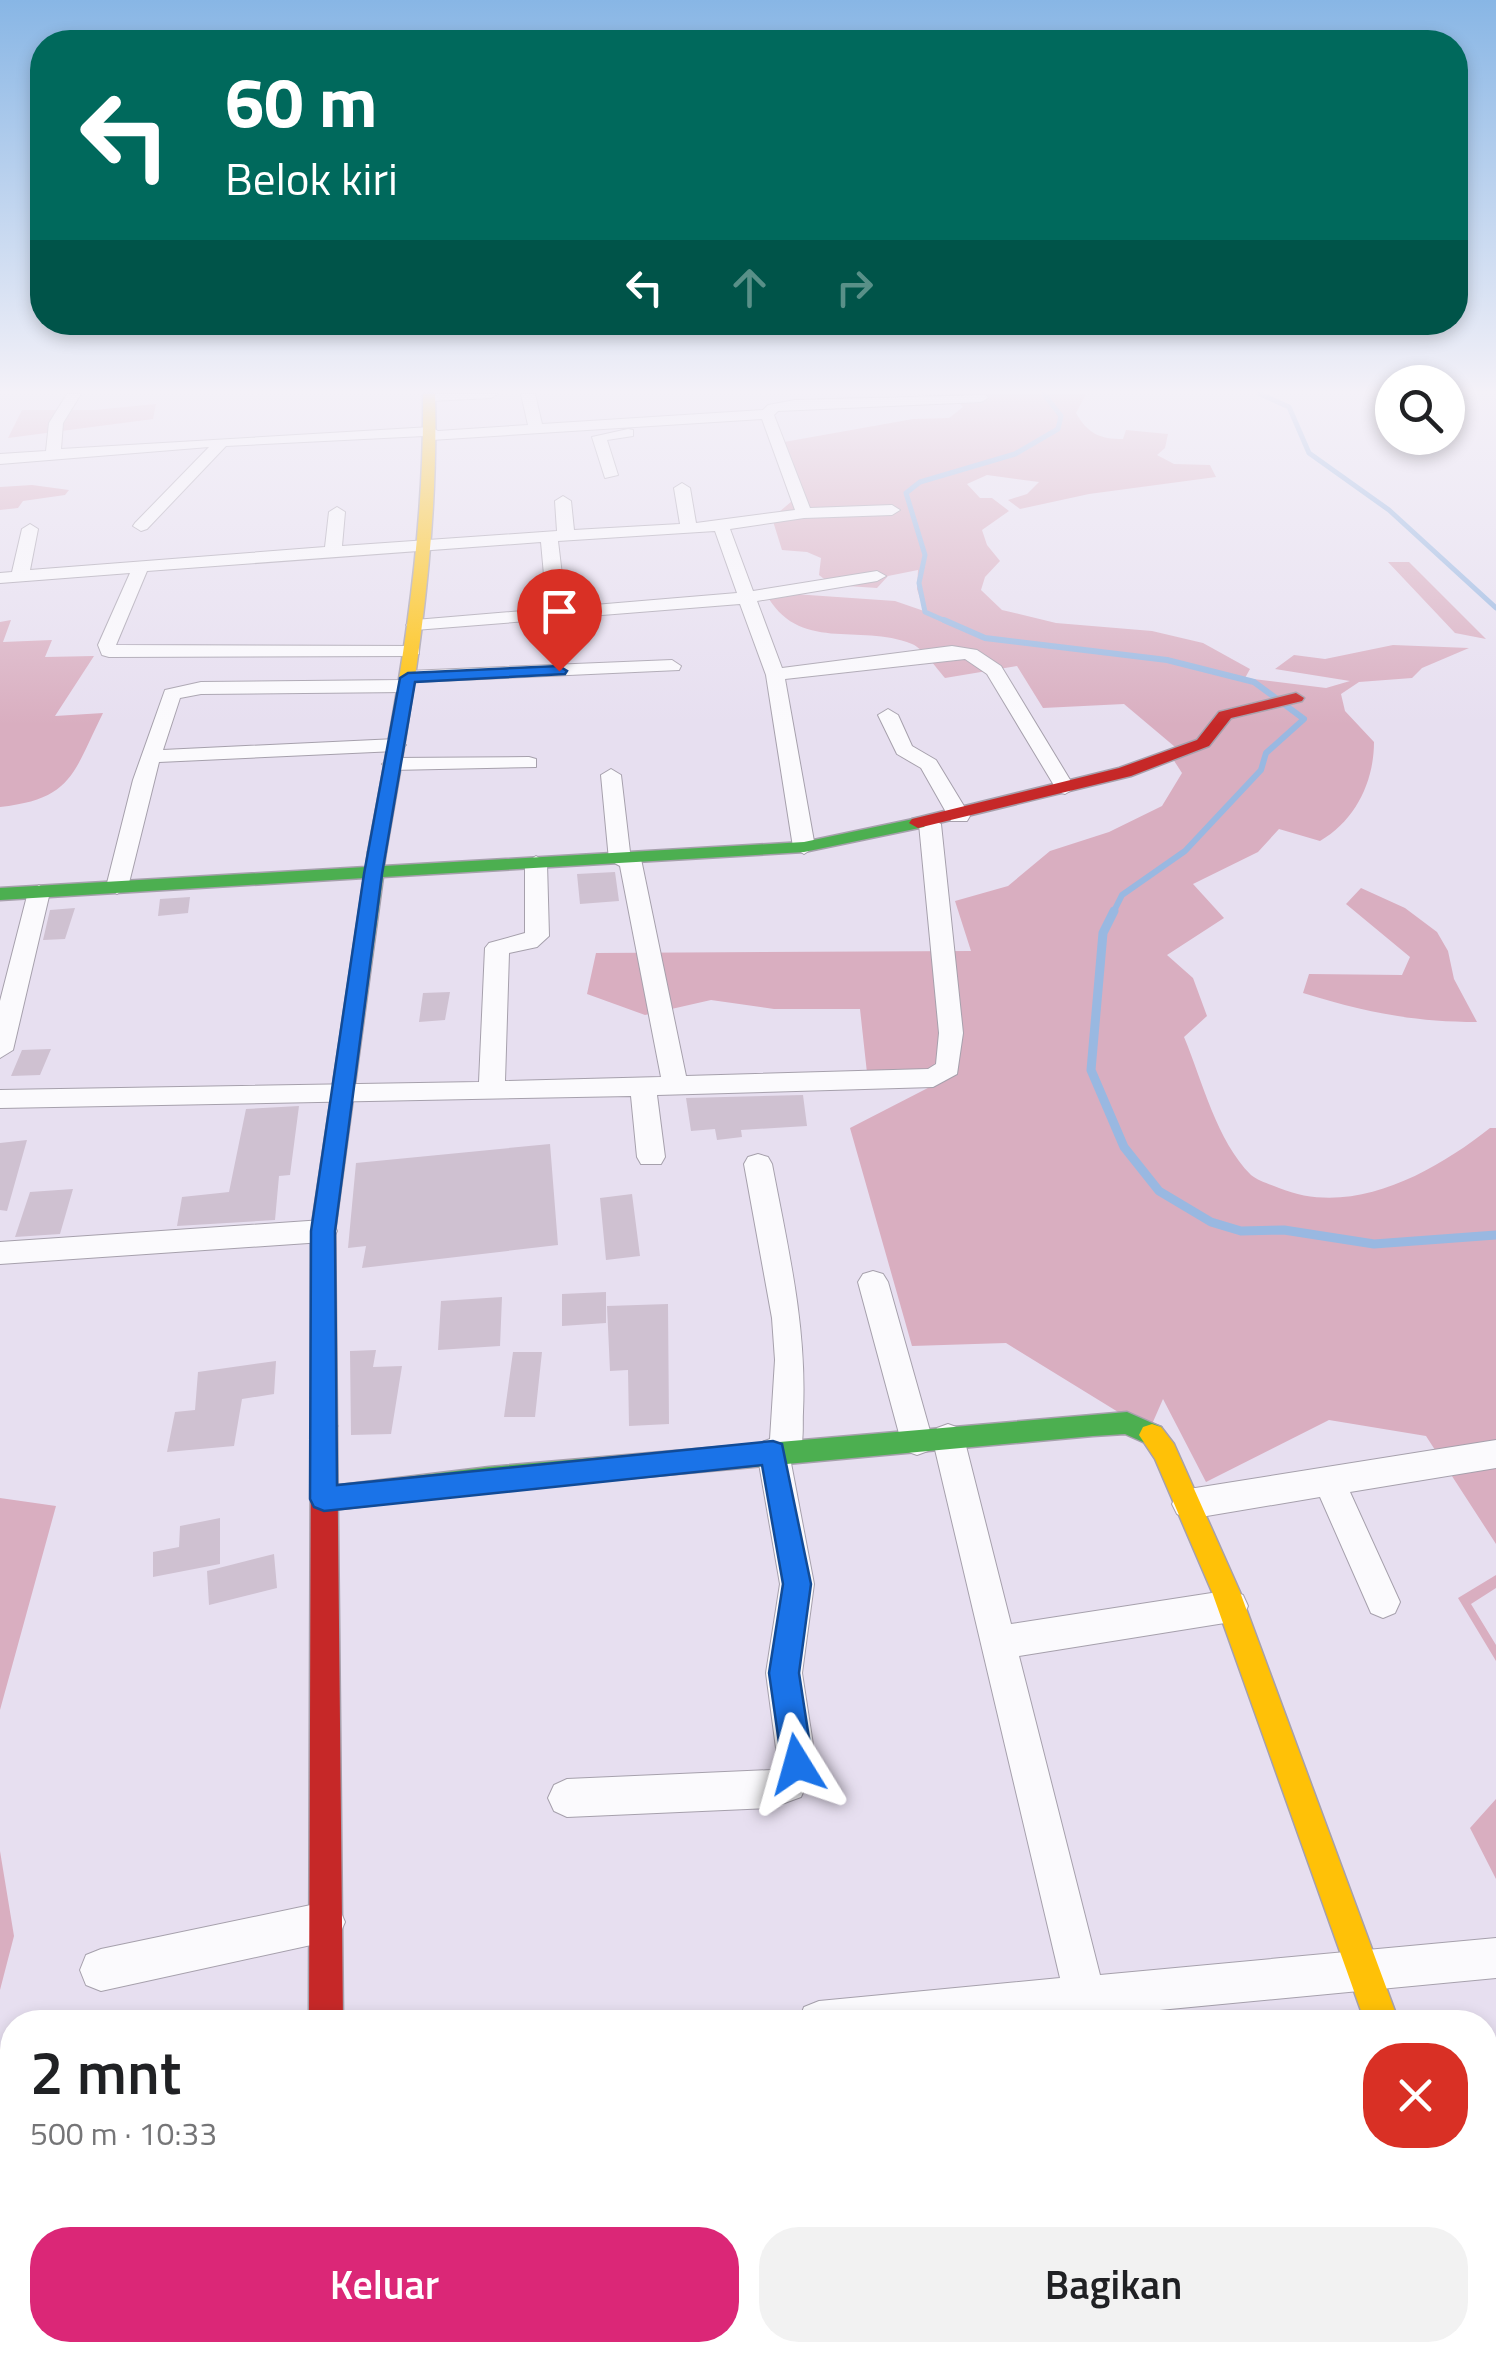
<!DOCTYPE html>
<html lang="id">
<meta charset="utf-8">
<style>
body{margin:0;font-family:"Titillium Web",sans-serif;background:#f2f2f2;color:#202124;height:100vh;display:flex;flex-direction:column;font-size:38px;white-space:nowrap}
*{box-sizing:border-box;margin:0}
p{font-size:32px;color:#757577}
.icon{flex:none;width:55px;height:55px;fill:none;stroke:currentColor;stroke-width:2;stroke-linecap:round;stroke-linejoin:round}
.map{position:relative;flex:1;overflow:hidden}
.sheet{position:absolute;left:0px;top:2010px;width:1498px;height:352px;display:flex;flex-direction:column;background:#fff;border-radius:40px 40px 0 0;box-shadow:0 5px 15px #0003}
.sheet>*{flex:none}
.guide{position:absolute;left:30px;top:30px;width:1438px;height:305px;border-radius:40px;box-shadow:0 5px 15px #0003;background:#00695c;color:#fff;overflow:hidden}
.controls{position:absolute;left:1375px;top:365px;display:grid;gap:20px}
.controls a{display:grid;place-items:center;width:90px;height:90px;border-radius:50%;background:#fff;box-shadow:0 5px 15px #0003;font-size:50px}
.pin{position:absolute;display:grid;place-items:center;width:85px;height:85px;color:#fff;margin:-102px -42px;border-radius:50% 50% 50% 0;rotate:-45deg;box-shadow:0 0 10px #0007}
.pin .icon{rotate:45deg}
.me{position:absolute;width:110px;margin:-55px;rotate:352deg;stroke-linejoin:round;filter:drop-shadow(0 0 8px #0008)}
.turn{display:flex;align-items:center;gap:35px;height:210px;padding:0 30px;font-size:45px}
.turn .icon{width:130px;height:130px;stroke-width:2.5}
.turn b{display:block;font-size:70px;line-height:85px}
.lanes{display:flex;align-items:center;height:95px;padding:0 30px;background:#0003;justify-content:center;gap:50px;direction:ltr}
.lanes .off{opacity:.35}
.round{display:grid;place-items:center;flex:none;width:105px;height:105px;border-radius:40px;background:#f2f2f2}
.summary{display:flex;align-items:center;justify-content:space-between;height:170px;padding:0 30px}
h1{font-size:60px;font-weight:600;line-height:75px}
.primary-button{display:flex;gap:20px;margin-top:auto;padding:20px 30px}
.primary-button a{flex:1;height:115px;border-radius:40px;background:#db2777;color:#fff;font-size:40px;font-weight:600;line-height:115px;text-align:center}
.primary-button a+a{background:#f2f2f2;color:#202124}
.map>svg:first-child{display:block}
.forest{fill:#d9aec0}
.lines{fill:none;stroke-linecap:round;stroke-linejoin:round}
.stream-far2{stroke:#99b8e1;stroke-width:5}
.stream-far1{stroke:#99b8e1;stroke-width:6}
.stream{stroke:#99b8e1;stroke-width:9}
.building{fill:#cfc1d1}
.street-casing{stroke:#a6a0ac;stroke-width:2}
.fast-casing{stroke:#a6a0ac;stroke-width:3}
.slow-casing{stroke:#a6a0ac;stroke-width:3}
.jam-casing{stroke:#a6a0ac;stroke-width:3}
.street{fill:#fbfafd;fill-rule:evenodd}
.fast{fill:#4caf50;fill-rule:evenodd}
.slow{fill:#ffc107;fill-rule:evenodd}
.jam{fill:#c62828;fill-rule:evenodd}
.route{fill:#1a73e8;stroke:#114b97;stroke-width:2.5}
</style>
<div class="map">
<svg width="1496" height="2361" viewBox="0 0 1496 2361">
<rect width="100%" height="100%" fill="#e7dff0"/>
<path class="forest" d="M951 394H1086L1076 413C1088 434 1100 439 1123 439L1126 430 1168 434 1165 448 1157 455 1174 464 1210 465 1216 477 1089 494 1020 509 1008 500 1027 494 1039 482 987 475 967 484 980 498H992L1009 511 982 530 987 545 1000 561 985 577 981 590 1002 610 1056 623 1152 631 1203 643 1250 669 1245 678 1326 688 1350 681 1275 669 1294 655 1325 659 1393 645 1469 648 1422 668 1412 678 1359 682 1341 694 1345 711 1374 742C1374 781 1356 820 1320 841L1279 829 1258 852 1193 884 1224 918 1167 955 1193 978 1207 1016 1184 1037C1203 1082 1216 1140 1251 1175 1258 1181 1270 1184 1279 1188 1352 1218 1433 1173 1490 1128H1496V1544L1426 1436 1329 1420 1206 1482 1163 1399 1149 1431 1006 1343 912 1346 850 1128 957 1073 868 1082 860 1009H774L711 1000 645 1015 587 994 596 953 971 951 955 901 1008 886 1050 851 1109 832 1162 806 1182 773 1169 753 1181 752 1124 704 1043 708 1017 666 945 678C936 668 924 649 912 644 859 622 798 655 765 592L895 601 924 611 917 589 918 570 888 576 877 588 832 585 819 575 821 558 807 552 782 550 772 518 792 501 784 442 913 419 949 418 963 407Z
M156 404 153 419 8 438 22 410H94Z
M32 485 69 490 65 495 23 501 18 508 0 510V487Z
M1388 562H1409L1486 639 1455 633Z
M11 620 3 642 52 640 45 657 94 656 55 716 103 713C73 773 73 799 0 807V622Z
M1361 888 1405 908 1437 932 1448 951 1454 979 1477 1022C1413 1022 1364 1012 1303 993L1309 974 1402 975 1410 957 1346 904Z
M0 1498 56 1506 0 1710Z
M1496 1575V1588L1471 1604 1496 1645V1661L1458 1598Z
M1496 1799V1879L1470 1828Z
M0 1851 14 1936 0 1990Z"/>
<g class="lines">
<path class="stream-far2" d="M1260 394 1289 407 1309 453 1389 510 1496 608
M950 623 925 612 919 583 925 555 906 493 920 482 1015 454 1058 429 1061 416 1044 394"/>
<path class="stream-far1" d="M944 620 985 638 1167 660 1254 682 1304 719 1266 753 1261 770 1185 851 1122 895 1113 913"/>
<path class="stream" d="M1114 911 1103 933 1091 1070 1124 1147 1159 1191 1211 1222 1241 1231 1284 1230 1374 1244 1496 1235"/>
</g>
<path class="building" d="M615 872 619 901 580 904 577 874Z
M190 897 188 913 158 916 160 899Z
M75 908 65 939 43 940 50 910Z
M450 992 445 1020 419 1022 423 993Z
M51 1049 40 1075 11 1076 22 1050Z
M803 1095 807 1126 741 1130 742 1137 717 1140 715 1129 691 1131 686 1098Z
M299 1106 290 1175 279 1176 275 1220 177 1226 182 1197 229 1192 246 1109Z
M27 1140 7 1211 0 1210V1143Z
M550 1144 558 1245 362 1268 366 1246 348 1248 356 1163Z
M73 1189 60 1234 15 1237 30 1192Z
M632 1194 640 1256 606 1260 600 1198Z
M606 1292V1323L562 1326V1294Z
M502 1297 500 1346 438 1350 441 1301Z
M668 1304 669 1424 629 1426 628 1370 610 1371 607 1306Z
M376 1350 373 1367 402 1366 391 1434 351 1435 350 1351Z
M513 1352H542L535 1417H504Z
M276 1361 274 1394 242 1399 234 1446 167 1452 175 1412 195 1410 198 1372Z
M220 1518V1564L153 1577V1552L179 1547 180 1526Z
M274 1554 277 1588 209 1605 207 1571Z"/>
<g class="lines">
<defs>
<path id="street" d="M67 394H81L63 423 61 449 431 427 438 431 528 425 521 394H535L542 424 763 410 768 405 795 400 986 395 988 398 981 402 778 411 774 415 810 508 892 505 900 510 892 515 804 518 730 529 753 591 877 571 886 576 877 581 757 601 782 668 952 646 977 650 1001 666 1075 788 1065 794 1058 792 987 674 965 659 785 679 815 847 804 854 793 847 766 675 740 604 415 630 406 625 415 620 737 593 715 531 558 541 562 575 553 580 544 575 541 542 147 571 116 645 419 646V654L412 656 109 657 102 655 98 645 130 573 0 583V573L12 572 22 529 30 524 38 529 30 570 325 547 329 512 337 507 345 512 342 546 557 531 555 501 563 496 571 501 574 530 680 524 674 488 682 483 690 488 696 523 795 510 762 419 431 440 424 436 226 446 147 529 141 531 133 526 135 523 209 447 0 464V454L46 451 49 423Z
M425 394H498L491 398 430 401 425 400Z
M628 429 633 430V436L607 440 618 475 605 478 592 437Z
M672 660 681 666 679 670 414 682V690L407 692 201 694 180 698 163 750 396 739 406 745 396 751 159 762 128 887 117 894 106 887 133 780 165 690 201 682 401 680V673L408 671Z
M888 709 898 715 912 746 936 760 970 816 967 821H951L921 768 897 754 878 715Z
M529 757 536 759V767L392 770 382 764 392 758Z
M611 769 621 775 630 852 641 859 686 1076 928 1069 936 1064 939 1033 919 824 930 818 941 824 963 1033 957 1074 933 1087 657 1095 665 1157 661 1164H641L637 1157 631 1096 0 1108V1090L479 1082 485 948 489 943 525 933V863L536 856 547 863 549 936 537 947 509 953 505 1081 661 1077 620 866 609 860 601 775Z
M39 885 50 892 13 1050 0 1058V1001L28 892Z
M758 1154 768 1157 772 1164C788 1248 807 1327 803 1412 802 1429 806 1453 791 1463L814 1584 802 1673 816 1764 801 1797 771 1808 567 1817 554 1811 548 1798 554 1785 567 1779 771 1770 778 1763 766 1673 780 1584 757 1452 762 1442 770 1439 775 1360 772 1318 744 1164 748 1157Z
M323 1220 333 1223 337 1231 333 1239 323 1242 0 1264V1242Z
M873 1271 883 1274 888 1282 932 1438 937 1428 948 1424 959 1428 964 1438 1011 1624 1231 1590 1243 1595 1248 1606 1243 1617 1231 1622 1019 1656 1100 1975 1496 1938V1978L1034 2022H798L804 2007 819 2001 1060 1978 933 1441 928 1451 917 1455 906 1451 901 1441 858 1282 863 1274Z
M1496 1440V1468L1350 1492 1400 1602 1395 1613 1383 1618 1371 1613 1320 1497 1189 1519 1177 1514 1172 1504 1177 1494 1189 1489Z
M325 1902 339 1908 345 1922 339 1936 325 1942 101 1991 86 1985 80 1970 86 1955 101 1949Z
M1485 2304 1496 2309V2361H1472L1469 2350H1485Z
M321 2350H369L370 2361H322Z"/>
<path id="fast" d="M918 818 927 823 924 827 804 852 383 877 335 1231 337 1426 333 1434 324 1437 315 1434 311 1426V1231L364 878 0 900V888L366 867 368 852 377 847 386 852 384 866 804 842Z
M1127 1412 1161 1427 1165 1435 1161 1443 1152 1446 1125 1434 1093 1436 489 1491 324 1511 314 1507 311 1499 314 1491 324 1487 489 1467Z"/>
<path id="slow" d="M423 394H435C439 549 413 700 386 852L377 857 368 852C397 700 425 550 423 394Z
M1152 1424 1161 1427 1174 1444 1240 1592 1399 2022H1365L1212 1592 1155 1459 1139 1435 1143 1427Z"/>
<path id="jam" d="M1296 693 1304 698 1302 701 1231 718 1209 746 1131 776 918 828 909 823 912 819 1119 768 1197 740 1219 712Z
M324 1415 333 1418 337 1426 343 2022H309L311 1426 315 1418Z"/>
</defs>
<use href="#street" class="street-casing"/>
<use href="#fast" class="fast-casing"/>
<use href="#slow" class="slow-casing"/>
<use href="#jam" class="jam-casing"/>
<use href="#street" class="street"/>
<use href="#fast" class="fast"/>
<use href="#slow" class="slow"/>
<use href="#jam" class="jam"/>
</g>
<linearGradient id="sky" x2="0" y2="1"><stop stop-color="#88b6e5"/><stop offset="0.54" stop-color="#f4f1f8"/><stop offset="1" stop-color="#f4f1f8" stop-opacity="0"/></linearGradient>
<rect width="1496" height="725" fill="url(#sky)"/>
<path class="route" d="M559 666 567 671 565 674 415 682 382 874 335 1231 337 1485 773 1441 782 1444 811 1584 799 1673 813 1764 808 1775 797 1780 786 1775 782 1764 769 1673 783 1584 762 1465 324 1511 314 1507 310 1499 311 1231 364 874 400 678 408 673Z"/>
</svg>
<div class="controls">
<a><svg class="icon" aria-label="search" viewBox="0 0 24 24"><circle cx="10" cy="10" r="6"/><path d="M15 15l6 6"/></svg></a>
</div>
<div class="pin" style="left:559px;top:671px;background:#d93025"><svg class="icon" aria-label="arrive" viewBox="0 0 24 24"><path d="M6 21V4h12l-3 4 3 4H6"/></svg></div>
<svg class="me" style="left:797px;top:1764px" viewBox="-20 -20 40 40"><path d="M0-17L14 15 0 8-14 15z" fill="#1a73e8" stroke="#fff" stroke-width="4"/></svg>
<div class="guide">
<div class="turn"><svg class="icon" aria-label="left" viewBox="0 0 24 24"><path d="M17 20v-9H6M10 6l-5 5 5 5"/></svg><div><b>60 m</b>Belok kiri</div></div>
<div class="lanes"><svg class="icon" aria-label="left" viewBox="0 0 24 24"><path d="M17 20v-9H6M10 6l-5 5 5 5"/></svg><svg class="icon off" aria-label="ahead" viewBox="0 0 24 24"><path d="M12 20V5M6 11l6-6 6 6"/></svg><svg class="icon off" aria-label="right" viewBox="0 0 24 24"><path d="M7 20v-9h11M14 6l5 5-5 5"/></svg></div>
</div>
<section class="sheet">
<div class="summary"><div><h1>2 mnt</h1><p>500 m · 10:33</p></div><a class="round" style="background:#d93025;color:#fff"><svg class="icon" aria-label="close" viewBox="0 0 24 24"><path d="M6 6l12 12M18 6L6 18"/></svg></a></div>
<div class="primary-button"><a>Keluar</a><a>Bagikan</a></div>
</section>
</div>
